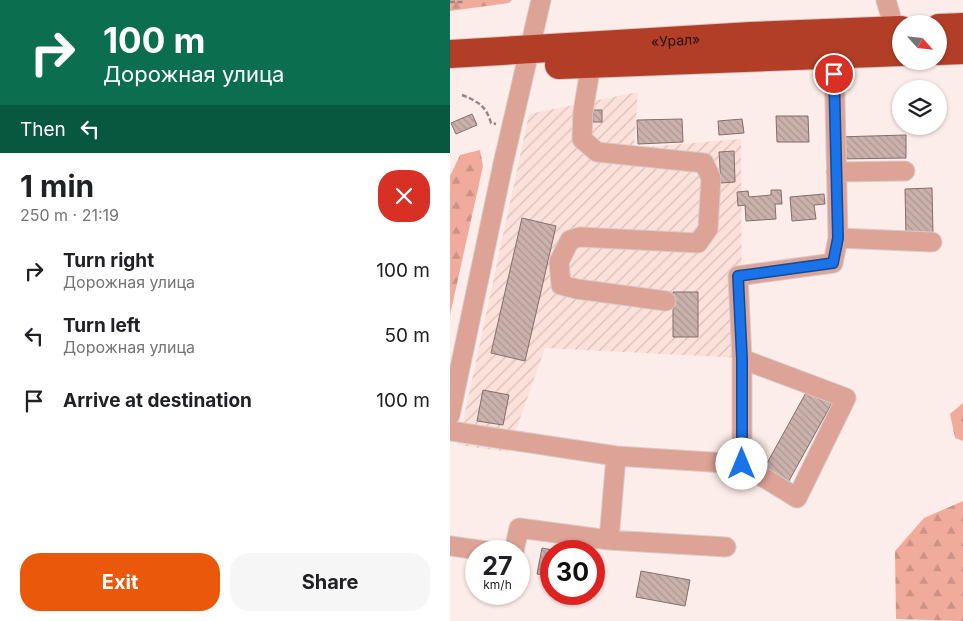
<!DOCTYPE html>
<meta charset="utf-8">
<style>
body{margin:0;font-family:Inter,sans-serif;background:#f6f6f6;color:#202124;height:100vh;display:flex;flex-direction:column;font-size:19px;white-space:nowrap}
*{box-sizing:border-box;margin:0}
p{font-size:16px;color:#757577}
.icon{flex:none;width:28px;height:28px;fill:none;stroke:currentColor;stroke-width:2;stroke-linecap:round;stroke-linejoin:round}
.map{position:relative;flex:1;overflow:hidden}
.side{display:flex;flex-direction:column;background:#fff;width:450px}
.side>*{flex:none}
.hud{background:#0b6e4f;color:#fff;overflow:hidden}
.needle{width:32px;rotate:117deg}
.controls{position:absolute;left:442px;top:15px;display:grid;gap:10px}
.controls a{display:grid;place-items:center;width:55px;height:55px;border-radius:50%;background:#fff;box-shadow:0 1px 4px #0004;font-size:25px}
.speed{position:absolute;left:15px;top:540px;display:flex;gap:10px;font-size:25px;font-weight:700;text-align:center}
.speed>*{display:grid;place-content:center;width:65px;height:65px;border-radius:50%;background:#fff;box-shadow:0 1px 4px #0004;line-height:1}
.speed small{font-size:12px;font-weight:400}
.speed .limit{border:8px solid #d22;background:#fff;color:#111}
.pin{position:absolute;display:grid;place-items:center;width:42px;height:42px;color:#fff;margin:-21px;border:2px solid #fff;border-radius:50%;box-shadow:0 1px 5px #0007}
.me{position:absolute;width:55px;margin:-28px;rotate:0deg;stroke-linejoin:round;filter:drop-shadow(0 0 4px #0008)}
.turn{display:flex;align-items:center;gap:18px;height:105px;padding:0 20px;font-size:22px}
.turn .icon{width:65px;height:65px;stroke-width:2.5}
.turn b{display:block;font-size:35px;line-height:42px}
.then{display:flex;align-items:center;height:48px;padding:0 20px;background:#0003;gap:10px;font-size:19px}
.round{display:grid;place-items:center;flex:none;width:52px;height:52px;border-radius:20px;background:#f6f6f6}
.head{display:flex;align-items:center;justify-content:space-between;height:85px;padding:0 20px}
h1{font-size:30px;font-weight:700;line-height:38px}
.cta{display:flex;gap:10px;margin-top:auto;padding:10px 20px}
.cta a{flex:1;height:58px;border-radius:20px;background:#ea580c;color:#fff;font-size:20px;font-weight:700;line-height:58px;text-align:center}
.cta a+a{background:#f6f6f6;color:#202124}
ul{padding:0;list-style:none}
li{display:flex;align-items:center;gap:15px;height:65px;padding:0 20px}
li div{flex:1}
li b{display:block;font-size:19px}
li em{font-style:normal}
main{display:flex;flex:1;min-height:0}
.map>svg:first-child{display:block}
.industrial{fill:url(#industrial-furrows)}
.forest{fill:url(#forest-firs)}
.building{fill:url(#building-back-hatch);stroke:#846e69}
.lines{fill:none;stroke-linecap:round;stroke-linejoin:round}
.minor-casing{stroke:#d9cac7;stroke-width:21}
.highway-casing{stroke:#d9cac7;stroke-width:30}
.path{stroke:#948784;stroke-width:2.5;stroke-dasharray:5 2.5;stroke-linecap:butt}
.minor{stroke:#dca396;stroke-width:19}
.highway{stroke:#b33e27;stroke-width:28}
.route-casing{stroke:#114b97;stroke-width:12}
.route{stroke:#1a73e8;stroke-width:9}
.labels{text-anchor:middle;stroke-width:5;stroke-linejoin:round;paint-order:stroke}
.street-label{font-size:14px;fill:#1d1412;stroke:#fff}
</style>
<main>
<section class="side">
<div class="hud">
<div class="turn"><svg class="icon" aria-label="right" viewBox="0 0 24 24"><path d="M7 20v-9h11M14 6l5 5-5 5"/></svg><div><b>100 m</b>Дорожная улица</div></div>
<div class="then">Then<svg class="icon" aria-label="left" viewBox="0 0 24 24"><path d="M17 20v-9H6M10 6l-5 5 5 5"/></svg></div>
</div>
<div class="head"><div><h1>1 min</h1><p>250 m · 21:19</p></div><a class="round" style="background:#d93025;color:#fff"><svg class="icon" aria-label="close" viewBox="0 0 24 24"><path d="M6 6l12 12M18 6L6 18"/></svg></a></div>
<ul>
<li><svg class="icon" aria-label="right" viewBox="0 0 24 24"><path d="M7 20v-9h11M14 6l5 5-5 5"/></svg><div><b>Turn right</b><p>Дорожная улица</p></div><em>100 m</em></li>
<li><svg class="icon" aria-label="left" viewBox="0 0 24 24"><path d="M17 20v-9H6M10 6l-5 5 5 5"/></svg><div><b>Turn left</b><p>Дорожная улица</p></div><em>50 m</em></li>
<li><svg class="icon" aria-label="arrive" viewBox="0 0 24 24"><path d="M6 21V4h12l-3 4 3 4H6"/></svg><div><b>Arrive at destination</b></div><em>100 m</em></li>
</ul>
<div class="cta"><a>Exit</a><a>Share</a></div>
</section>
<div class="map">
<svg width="513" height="621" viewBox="0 0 513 621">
<defs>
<pattern id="industrial-furrows" width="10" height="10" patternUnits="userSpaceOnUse" patternTransform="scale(1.25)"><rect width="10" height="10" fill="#fce0da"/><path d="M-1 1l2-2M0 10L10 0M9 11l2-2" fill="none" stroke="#d8bfba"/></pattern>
<pattern id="forest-firs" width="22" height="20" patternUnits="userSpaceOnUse" patternTransform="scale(1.25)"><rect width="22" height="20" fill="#f0ab9c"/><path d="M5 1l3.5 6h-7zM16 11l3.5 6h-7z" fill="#cd9285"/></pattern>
<pattern id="building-back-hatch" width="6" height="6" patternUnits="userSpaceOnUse" patternTransform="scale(1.25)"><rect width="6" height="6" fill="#cab1ab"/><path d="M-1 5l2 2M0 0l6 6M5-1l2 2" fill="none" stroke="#ad9792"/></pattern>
</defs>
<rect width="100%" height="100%" fill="#fdedea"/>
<path class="industrial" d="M188 92 184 148 291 139 292 358 95 348 58 452 8 445 79 114Z"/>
<path class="forest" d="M0 0H62L59 3 0 11Z
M30 150 33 166 0 315V176L10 155Z
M513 403V441L505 438 500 414Z
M513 501V621L446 619 445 551 474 518Z"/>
<path class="building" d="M143 110H152V122H143Z
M22 114 27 125 6 134 1 123Z
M326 116H358L359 142H327Z
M232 119 233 142 188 144 187 120Z
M292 119 294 133 269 135 268 121Z
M456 135V158L387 159V137Z
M284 151 285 182 271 183 269 152Z
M482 188 483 235 456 236 455 189Z
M321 190H331L332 204H325L326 219 296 221 295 205 288 206 287 192 298 191 299 197 321 195Z
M374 194 375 204 364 205 366 219 342 221 340 197Z
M72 218 106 226 75 361 41 353Z
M223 292H248V337H223Z
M358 389 382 403 335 488 311 474Z
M33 390 59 395 53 425 27 421Z
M92 548 108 551H101V576L87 574Z
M191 571 240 580 235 606 186 597Z"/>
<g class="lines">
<defs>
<path id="minor" d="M436 0 445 31
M141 64 133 112 132 139 147 152 254 163 261 178 258 229 248 243 130 237 120 240 109 262 111 285 127 289 216 301
M386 172 455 171
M388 238 482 242
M0 415 53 164 91 0
M0 431 166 456 292 464 347 498 396 398 292 359
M292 464V359L288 276 383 263 388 238 384 55
M159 540 166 456
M0 546 36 551
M64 551 69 528 159 540 276 547"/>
<g id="highway">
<path d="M489 28 513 27"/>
<path d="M489 51 513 50"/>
<path id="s1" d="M0 54 301 36 451 30"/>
<path d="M109 65 451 52"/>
</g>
</defs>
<use href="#minor" class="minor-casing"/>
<use href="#highway" class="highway-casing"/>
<path class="path" d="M0 2H14
M12 95C29 102 36 106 41 123L46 124"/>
<use href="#minor" class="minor"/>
<use href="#highway" class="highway"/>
</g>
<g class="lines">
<defs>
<path id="route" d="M292 464V359L288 276 383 263 388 238 384 74"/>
</defs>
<use href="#route" class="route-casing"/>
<use href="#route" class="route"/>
</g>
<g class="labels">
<g class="street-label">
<text dy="5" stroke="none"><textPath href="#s1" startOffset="226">«Урал»</textPath></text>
</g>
</g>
</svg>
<div class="controls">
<a><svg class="needle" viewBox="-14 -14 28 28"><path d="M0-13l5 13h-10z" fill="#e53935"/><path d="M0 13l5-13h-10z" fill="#757577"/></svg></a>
<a><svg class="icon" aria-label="layers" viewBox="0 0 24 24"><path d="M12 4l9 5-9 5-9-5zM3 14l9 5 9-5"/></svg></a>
</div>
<div class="speed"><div>27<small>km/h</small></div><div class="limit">30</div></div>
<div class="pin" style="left:384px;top:74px;background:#d93025"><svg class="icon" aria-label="arrive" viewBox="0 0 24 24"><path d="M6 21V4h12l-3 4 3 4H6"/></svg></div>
<svg class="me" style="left:292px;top:464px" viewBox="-20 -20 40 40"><circle r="19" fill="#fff"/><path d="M0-13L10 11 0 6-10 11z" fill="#1a73e8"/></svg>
</div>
</main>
